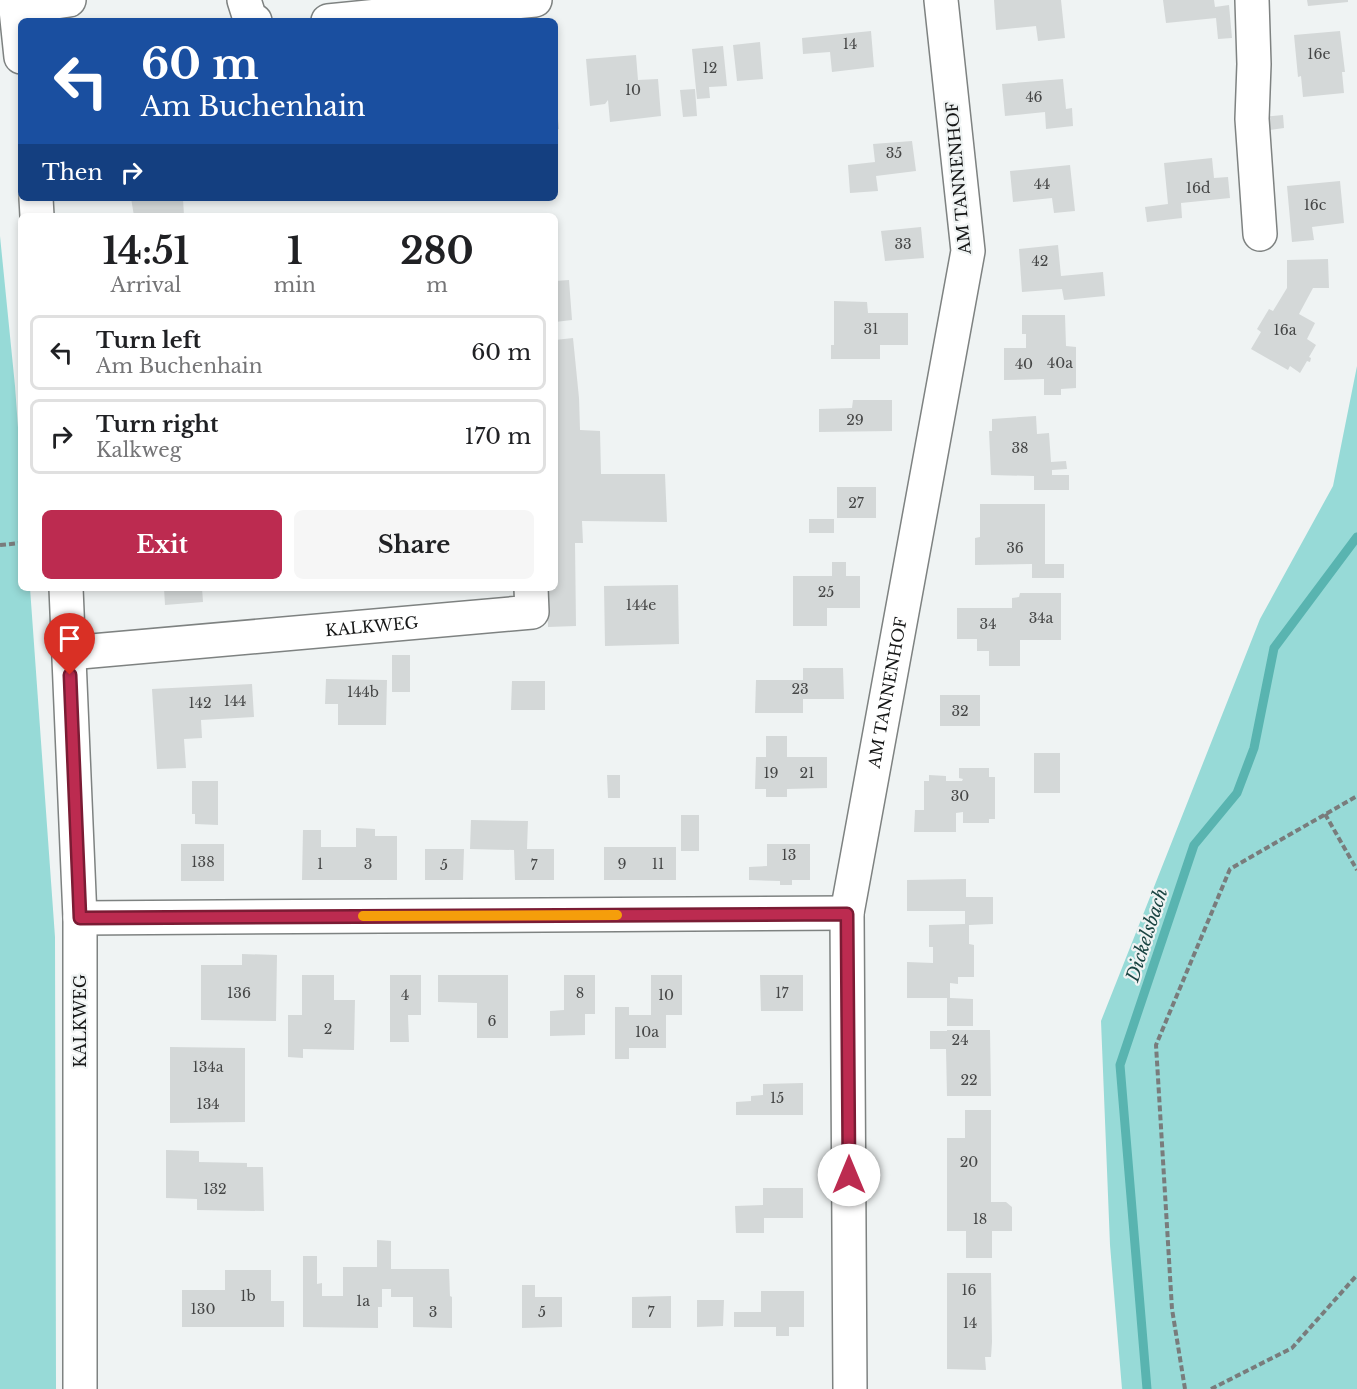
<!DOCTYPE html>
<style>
body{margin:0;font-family:"Libre Baskerville",serif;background:#f6f6f6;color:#202124;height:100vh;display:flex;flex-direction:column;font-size:22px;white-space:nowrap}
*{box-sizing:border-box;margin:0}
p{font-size:20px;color:#757577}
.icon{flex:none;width:33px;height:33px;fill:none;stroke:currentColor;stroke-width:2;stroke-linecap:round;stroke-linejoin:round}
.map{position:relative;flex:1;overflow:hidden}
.side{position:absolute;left:18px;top:213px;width:540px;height:378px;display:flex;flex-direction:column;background:#fff;border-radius:9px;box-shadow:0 3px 9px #0003}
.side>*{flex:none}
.top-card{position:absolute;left:18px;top:18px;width:540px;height:183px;border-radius:9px;box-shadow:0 3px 9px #0003;background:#1a4fa0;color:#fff;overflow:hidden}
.pin{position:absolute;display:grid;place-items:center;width:51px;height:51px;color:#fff;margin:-62px -26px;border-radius:50% 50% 50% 0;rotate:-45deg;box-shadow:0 0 6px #0007}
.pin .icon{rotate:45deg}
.me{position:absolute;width:66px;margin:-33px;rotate:0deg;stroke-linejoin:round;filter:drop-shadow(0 0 4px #0008)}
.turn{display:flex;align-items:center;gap:21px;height:126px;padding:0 24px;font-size:27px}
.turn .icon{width:78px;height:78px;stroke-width:2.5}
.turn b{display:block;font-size:42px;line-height:51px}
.then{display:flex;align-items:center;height:57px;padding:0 24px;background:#0003;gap:12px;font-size:22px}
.eta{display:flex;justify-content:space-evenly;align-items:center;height:102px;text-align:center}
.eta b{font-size:36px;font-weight:700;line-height:42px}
.primary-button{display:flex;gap:12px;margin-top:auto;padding:12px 24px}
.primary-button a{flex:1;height:69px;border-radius:9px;background:#bc2b50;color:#fff;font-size:24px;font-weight:700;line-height:69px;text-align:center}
.primary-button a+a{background:#f6f6f6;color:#202124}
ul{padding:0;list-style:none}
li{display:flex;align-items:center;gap:18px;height:75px;margin:0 12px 9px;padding:0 12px;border:3px solid #e0e0e0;border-radius:9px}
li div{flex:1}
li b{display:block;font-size:22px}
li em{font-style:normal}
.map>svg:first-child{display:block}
.green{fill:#97dad7}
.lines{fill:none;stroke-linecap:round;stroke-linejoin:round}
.stream{stroke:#59b4b0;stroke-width:9}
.building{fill:#d4d8d8}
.minor-casing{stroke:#7e8281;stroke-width:36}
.path{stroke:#797c7c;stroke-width:4;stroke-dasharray:6 3;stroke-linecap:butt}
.minor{stroke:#fff;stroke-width:33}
.route-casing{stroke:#7a1c34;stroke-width:15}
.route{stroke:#bc2b50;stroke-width:10}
.slow{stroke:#f59e0b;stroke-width:10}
.labels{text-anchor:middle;stroke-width:4.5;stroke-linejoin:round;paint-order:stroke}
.number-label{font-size:14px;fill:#454646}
.street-label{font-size:16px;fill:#151616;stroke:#eff3f3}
.water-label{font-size:18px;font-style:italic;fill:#1b4543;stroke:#eff3f3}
</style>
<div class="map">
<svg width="1357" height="1389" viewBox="0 0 1357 1389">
<rect width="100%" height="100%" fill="#eff3f3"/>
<path class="green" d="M0 236 15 386 21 469V588H30L55 937 56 1389H0Z
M1357 366V1389H1122L1110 1245 1101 1021 1260 619 1333 486Z"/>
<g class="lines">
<path class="stream" d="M1147 1389 1120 1065 1194 845 1237 793 1254 748 1274 648 1357 537"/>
</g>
<path class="building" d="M994 0H1061L1065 38 1038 41 1036 26 996 30Z
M1163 0H1214L1215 7 1229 5 1232 38 1218 39 1216 18 1166 23Z
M1307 0H1348V2L1308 6Z
M871 31 874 67 832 72 830 52 803 54 802 38Z
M1340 31 1345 72H1342L1344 93 1303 97 1301 76 1298 77 1294 35Z
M760 42 763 79 737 81 733 45Z
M723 46 727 86 709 87 710 98 697 99 692 49Z
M636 55 638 80 658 79 661 116 610 122 608 100 605 104 590 106 586 59Z
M1063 79 1066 109 1072 108 1073 126 1046 129 1045 112 1005 116 1002 84Z
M695 89 697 116 683 117 680 90Z
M555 109H557L559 129 555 130Z
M1283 115 1284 128 1264 131 1262 117Z
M912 141 916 171 876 176 878 191 850 193 848 165 875 162 873 144Z
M1212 158 1214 178 1228 177 1230 198 1181 203 1182 218 1147 222 1145 207 1168 204 1164 163Z
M1070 165 1075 211 1054 213 1052 198 1013 202 1010 171Z
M1340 181 1344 223 1312 227 1314 240 1292 242 1287 186Z
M131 198H183L184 216H134Z
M921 227 924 258 885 261 881 231Z
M1058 245 1061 276 1103 272 1105 296 1064 300 1062 289 1022 292 1019 249Z
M1328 259 1329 288H1313L1299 314 1315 323 1307 339 1316 345 1309 357 1311 358 1310 362 1307 361 1300 373 1290 366 1288 370 1251 349 1261 332 1257 329 1269 309 1273 311 1287 288V260Z
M569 280 572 320 555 322V281Z
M834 301 867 302 868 313H908V345H880V359H831V345H834Z
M1022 315H1065L1066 346 1076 347V388L1061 389V395H1044V379L1004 380V348H1026V334H1022Z
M573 338 579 398 580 430 600 431 601 474H665L667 522 582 521 583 543H575L576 626 548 627 547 588H555V340Z
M853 400H892V431L819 432V409L852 408Z
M1036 416 1037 434 1049 433 1051 462 1066 461 1067 469 1052 470V475H1069V490H1034V476L991 475 989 431H992V419Z
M837 487H876V518H837Z
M980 504H1045V564H1064V578H1032V564L975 565V538L980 537Z
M809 519H834V533H809Z
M832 562H846V576H860V608H827V626H793V576H832Z
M678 585 679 644 605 646 604 586Z
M164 588H202L203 602 165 605Z
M1020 593H1061V640H1020V666H989V651H977V639H957V608H1012V598L1019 597Z
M392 655H410V692H392Z
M803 668H843L844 699H803V713H755L756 680H803Z
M326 679 387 680 386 725H338V704H325Z
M512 681H545V710H511Z
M252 684 254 717 201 720 202 738 184 739 186 768 157 769 152 689Z
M940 695H980V726H940Z
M766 736H787V757H827V788L787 789V797H766V789H755L756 757H766Z
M1034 753H1060V793H1034Z
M959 768H989V777H995V819H989V823H963V812L956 813V832H914L915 810H924V781H929V775L946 776V781H962L963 779 959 778Z
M607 775H620V798H608Z
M192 781H218V825L195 824V814H192Z
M681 815H699V851H681Z
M471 820 528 821 527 849H554V880H515L514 850 470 849Z
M356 828 375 829V836H397V880H302L303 830H321V847H356Z
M181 844H224V881H181Z
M767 844H810V880H792V885H780V881L749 880V867L767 866Z
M604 847H676V880H604Z
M425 849H464L463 880H425Z
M966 879V897H993V924L969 925V944L974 945V977H958V984L950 983V998L973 999V1026H947V998H907V962L933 963V947H929V925L965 924V911H907V880Z
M242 954 277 955 276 1021 201 1020V965H242Z
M302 975H334V1000H355L354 1050 303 1049V1058L288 1057V1015H302Z
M390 975H421V1015H408L409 1042H390Z
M438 975H508V1038H477V1003L438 1002Z
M564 975H595V1014H585V1035L550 1036V1011L564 1010Z
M651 975H682V1015H666V1048H629V1059H615V1007H629V1015H651Z
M760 975H803V1011H761Z
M947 1030H990L991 1096H947L946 1049H930V1031H947Z
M170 1047 245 1048V1122L170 1123Z
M803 1083V1115H736V1102L751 1101V1096L763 1095V1084Z
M965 1110H991V1202H1006L1012 1207V1231H992V1258H966V1231H947V1138H965Z
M166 1150 199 1151V1162L247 1163V1167H263L264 1211 197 1210V1199L166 1198Z
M763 1188H803V1218H764V1233H736L735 1206 763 1205Z
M377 1240 391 1241V1269H449L450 1296 452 1297V1328L413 1327V1297H391V1289H382V1307H378V1328L303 1327V1256H317V1284L322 1283V1296H343V1267H377Z
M225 1270H271V1301H284V1327H182V1290H225Z
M947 1273H991L992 1342 991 1357H985L986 1370 947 1369Z
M522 1285H535V1297H562V1327L522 1328Z
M761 1291H804V1327H789V1336H776V1327H734V1312H761Z
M671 1296V1328H632V1297Z
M697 1300H724L723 1326 697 1327Z"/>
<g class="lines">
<defs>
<g id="minor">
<path d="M15 0 21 57"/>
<path d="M244 0 250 19 255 21"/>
<path d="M1252 0 1254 64 1252 119 1260 234"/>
<path d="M16 8 69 0"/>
<path d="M328 21 535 0"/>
<path d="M36 198 37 216"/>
<path d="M66 588 80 918V1389"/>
<path id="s1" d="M69 653 532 612 531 588"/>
<path d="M80 918 847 913"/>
<path id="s2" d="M850 1389 847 913 968 251 941 0"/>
</g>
</defs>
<use href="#minor" class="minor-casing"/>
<path class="path" d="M0 545 21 543
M1325 814 1357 870
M1185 1389 1172 1309 1156 1045 1230 869 1357 796
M1211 1389 1292 1348 1357 1275"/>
<use href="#minor" class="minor"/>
</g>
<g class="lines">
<defs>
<path id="route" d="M70 675 80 918 847 914 849 1175"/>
</defs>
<use href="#route" class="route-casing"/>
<use href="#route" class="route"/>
<path class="slow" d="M363 916 617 915"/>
</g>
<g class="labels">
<g class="number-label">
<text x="850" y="49">14</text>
<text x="1319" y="59">16e</text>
<text x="710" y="73">12</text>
<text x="633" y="95">10</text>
<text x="1034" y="102">46</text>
<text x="894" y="158">35</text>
<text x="1042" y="189">44</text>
<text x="1198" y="193">16d</text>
<text x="1315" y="210">16c</text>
<text x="903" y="249">33</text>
<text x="1040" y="266">42</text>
<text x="871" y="334">31</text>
<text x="1285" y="335">16a</text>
<text x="1060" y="368">40a</text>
<text x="1024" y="369">40</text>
<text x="855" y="425">29</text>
<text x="1020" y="453">38</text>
<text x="856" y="508">27</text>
<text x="1015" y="553">36</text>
<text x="826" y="597">25</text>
<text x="641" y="610">144e</text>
<text x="1041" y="623">34a</text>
<text x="988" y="629">34</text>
<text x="800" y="694">23</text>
<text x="363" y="697">144b</text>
<text x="235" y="706">144</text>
<text x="200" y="708">142</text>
<text x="960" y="716">32</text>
<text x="771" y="778">19</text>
<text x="807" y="778">21</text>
<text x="960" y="801">30</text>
<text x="789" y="860">13</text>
<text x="203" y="867">138</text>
<text x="320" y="869">1</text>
<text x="368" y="869">3</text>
<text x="622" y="869">9</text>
<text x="658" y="869">11</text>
<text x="444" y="870">5</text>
<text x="534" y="870">7</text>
<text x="239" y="998">136</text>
<text x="580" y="998">8</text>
<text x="782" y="998">17</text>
<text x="405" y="1000">4</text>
<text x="666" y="1000">10</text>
<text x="492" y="1026">6</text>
<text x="328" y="1034">2</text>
<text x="647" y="1037">10a</text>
<text x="960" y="1045">24</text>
<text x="208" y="1072">134a</text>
<text x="969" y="1085">22</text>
<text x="777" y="1103">15</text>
<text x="208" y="1109">134</text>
<text x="969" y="1167">20</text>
<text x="215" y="1194">132</text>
<text x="980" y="1224">18</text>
<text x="969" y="1295">16</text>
<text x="248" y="1301">1b</text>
<text x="363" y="1306">1a</text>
<text x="203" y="1314">130</text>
<text x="433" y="1317">3</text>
<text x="542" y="1317">5</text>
<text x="651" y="1317">7</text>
<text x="970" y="1328">14</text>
</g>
<g class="street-label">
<text transform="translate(958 178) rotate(-95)" y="6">AM TANNENHOF</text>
<text dy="6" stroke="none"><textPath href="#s1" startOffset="304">KALKWEG</textPath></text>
<text dy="6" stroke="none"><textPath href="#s2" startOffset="700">AM TANNENHOF</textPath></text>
<text transform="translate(80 1021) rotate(-90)" y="6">KALKWEG</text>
</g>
<g class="water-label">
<text transform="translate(1147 935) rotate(-72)" y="6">Dickelsbach</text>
</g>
</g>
</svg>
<div class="pin" style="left:70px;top:675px;background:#d93025"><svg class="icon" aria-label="arrive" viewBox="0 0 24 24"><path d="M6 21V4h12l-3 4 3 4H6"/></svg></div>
<svg class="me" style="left:849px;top:1175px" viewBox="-20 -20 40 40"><circle r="19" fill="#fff"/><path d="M0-13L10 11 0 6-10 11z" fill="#bc2b50"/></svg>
<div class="top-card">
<div class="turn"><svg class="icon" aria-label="left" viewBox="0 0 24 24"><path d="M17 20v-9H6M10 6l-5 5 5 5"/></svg><div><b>60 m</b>Am Buchenhain</div></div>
<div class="then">Then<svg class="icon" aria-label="right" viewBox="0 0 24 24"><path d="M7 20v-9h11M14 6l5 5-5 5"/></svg></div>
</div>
<section class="side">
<div class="eta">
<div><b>14:51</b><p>Arrival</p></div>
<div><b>1</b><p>min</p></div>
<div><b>280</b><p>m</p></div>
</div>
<ul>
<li><svg class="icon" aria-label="left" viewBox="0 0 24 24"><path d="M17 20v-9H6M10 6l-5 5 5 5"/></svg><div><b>Turn left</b><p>Am Buchenhain</p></div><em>60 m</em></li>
<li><svg class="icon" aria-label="right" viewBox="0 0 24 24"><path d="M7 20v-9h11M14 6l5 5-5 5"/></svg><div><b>Turn right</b><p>Kalkweg</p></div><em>170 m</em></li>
</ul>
<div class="primary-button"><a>Exit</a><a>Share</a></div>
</section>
</div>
